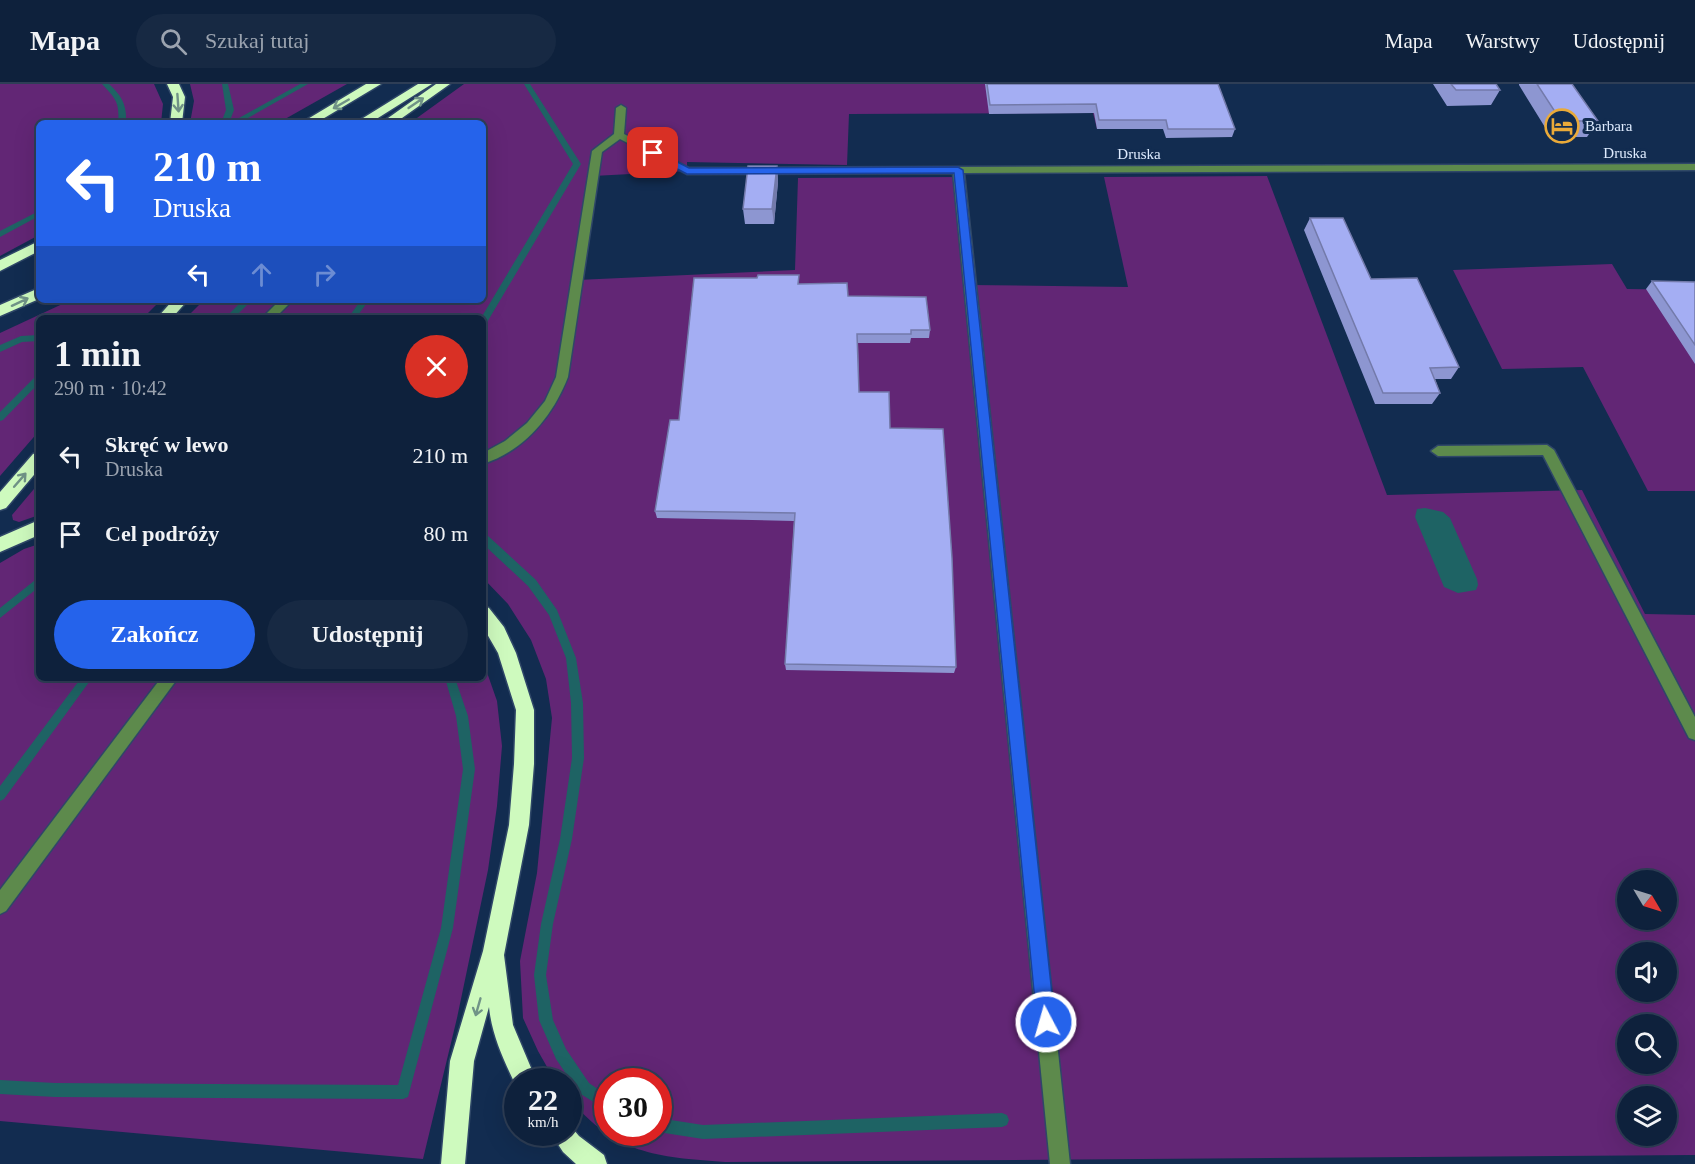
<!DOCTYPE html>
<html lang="pl">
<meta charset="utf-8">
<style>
body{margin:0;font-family:"Times New Roman",serif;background:#172943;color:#f1f3f6;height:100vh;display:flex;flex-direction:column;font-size:22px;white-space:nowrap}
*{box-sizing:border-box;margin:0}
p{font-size:20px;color:#9ba3af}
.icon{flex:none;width:33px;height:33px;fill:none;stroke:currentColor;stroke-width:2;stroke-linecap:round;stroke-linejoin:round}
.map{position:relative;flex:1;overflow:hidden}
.drawer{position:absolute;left:36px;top:231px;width:450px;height:366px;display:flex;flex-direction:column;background:#0e213c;border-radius:9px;box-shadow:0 6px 24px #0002,0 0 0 2px #2e3e56}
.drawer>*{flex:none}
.banner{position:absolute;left:36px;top:36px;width:450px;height:183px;border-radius:9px;box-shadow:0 6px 24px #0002,0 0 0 2px #2e3e56;background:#2563eb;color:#fff;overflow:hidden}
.needle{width:39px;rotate:128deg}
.buttons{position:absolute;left:1617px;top:786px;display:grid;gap:12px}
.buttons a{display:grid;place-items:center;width:60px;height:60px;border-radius:50%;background:#0e213c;box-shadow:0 6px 24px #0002,0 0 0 2px #2e3e56;font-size:30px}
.speed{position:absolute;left:504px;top:984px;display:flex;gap:12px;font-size:30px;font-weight:700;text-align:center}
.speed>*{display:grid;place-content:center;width:78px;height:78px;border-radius:50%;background:#0e213c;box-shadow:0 6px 24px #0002,0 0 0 2px #2e3e56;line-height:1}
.speed small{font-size:15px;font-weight:400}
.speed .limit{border:9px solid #d22;background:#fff;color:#111}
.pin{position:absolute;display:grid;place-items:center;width:51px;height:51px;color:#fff;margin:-26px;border-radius:12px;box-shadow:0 3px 9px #0006}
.me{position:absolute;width:66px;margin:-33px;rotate:354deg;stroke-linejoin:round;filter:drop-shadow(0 0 4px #0008)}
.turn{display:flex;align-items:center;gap:21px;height:126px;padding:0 18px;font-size:27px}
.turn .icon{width:78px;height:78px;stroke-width:2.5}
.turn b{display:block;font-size:42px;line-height:51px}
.lanes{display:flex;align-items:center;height:57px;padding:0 18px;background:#0003;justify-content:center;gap:30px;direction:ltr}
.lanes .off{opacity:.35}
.round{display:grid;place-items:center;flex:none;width:63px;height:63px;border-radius:32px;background:#172943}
.summary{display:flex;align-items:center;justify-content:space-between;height:102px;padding:0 18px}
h1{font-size:36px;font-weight:700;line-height:45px}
.action{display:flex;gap:12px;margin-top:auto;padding:12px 18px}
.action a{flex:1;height:69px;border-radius:36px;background:#2563eb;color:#fff;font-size:24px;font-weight:700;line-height:69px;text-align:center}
.action a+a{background:#172943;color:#f1f3f6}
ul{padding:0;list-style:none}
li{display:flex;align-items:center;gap:18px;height:78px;padding:0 18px}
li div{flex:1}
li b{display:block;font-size:22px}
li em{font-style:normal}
header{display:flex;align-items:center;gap:36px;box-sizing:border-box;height:84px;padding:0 30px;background:#0e213c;border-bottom:2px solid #2e3e56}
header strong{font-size:28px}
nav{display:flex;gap:33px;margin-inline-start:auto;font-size:21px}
.search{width:420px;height:54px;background:#172943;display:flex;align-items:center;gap:15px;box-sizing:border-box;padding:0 21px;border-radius:33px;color:#9ba3af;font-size:22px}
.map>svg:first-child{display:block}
.green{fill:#622675;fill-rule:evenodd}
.water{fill:#1e6364}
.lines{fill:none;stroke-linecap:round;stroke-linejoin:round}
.stream{fill:#1e6364;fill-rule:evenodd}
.minor-casing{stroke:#2f4768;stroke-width:3}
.highway-casing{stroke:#2f4768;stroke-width:3}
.minor{fill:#5d8a4c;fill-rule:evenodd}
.highway{fill:#cefabe;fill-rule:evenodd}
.wall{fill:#8d96d1}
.shaded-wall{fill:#737aaa}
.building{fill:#a4aef3;stroke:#737aaa;stroke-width:1.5}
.oneway{stroke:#709387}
.route{fill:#2563eb;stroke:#184099;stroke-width:1.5}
.labels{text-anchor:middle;stroke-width:6;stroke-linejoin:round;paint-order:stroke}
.far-poi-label{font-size:15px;fill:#deebfe;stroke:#122c50;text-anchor:start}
.far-street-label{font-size:15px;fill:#deebfe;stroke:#122c50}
</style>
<header>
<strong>Mapa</strong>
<div class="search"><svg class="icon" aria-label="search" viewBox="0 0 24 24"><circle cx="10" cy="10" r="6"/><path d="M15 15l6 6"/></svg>Szukaj tutaj</div>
<nav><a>Mapa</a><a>Warstwy</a><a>Udostępnij</a></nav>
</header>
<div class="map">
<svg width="1695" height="1080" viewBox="0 0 1695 1080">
<rect width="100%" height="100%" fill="#122c50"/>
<path class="green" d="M0 0H154L163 20 161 39H39V151L0 172Z
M190 0H347L278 39H190L194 17Z
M464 0H1120L1133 45H1097L1093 29 849 30 847 81 687 78V87L593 92 577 196 795 186 798 94 959 93 969 201 1128 203 1104 93 1267 92 1387 411 1582 406 1645 530 1695 531V1071L725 1078C656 1073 615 1070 569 1014L568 998 555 997 538 967 523 934 520 877 537 789 552 634 546 595 531 556 508 520 483 494V234H186L204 216H483V39H410ZM1628 796H1666V836H1628ZM1628 868H1666V908H1628ZM1628 940H1666V980H1628ZM608 998H658V1048H608ZM1628 1012H1666V1052H1628Z
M1612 180 1627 205 1695 206V407H1648L1583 283 1502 285 1453 186Z
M71 216H161L143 234H39V347L0 392V249Z
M39 399V431L19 438 13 436 12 431Z
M39 460V594H483V577L497 617 502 662 497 722 488 786 457 934 423 1075 0 1037V479L24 465Z"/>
<path class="water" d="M1425 424 1443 428 1450 434 1477 495 1478 501 1476 506 1458 509 1444 503 1415 433 1417 425Z"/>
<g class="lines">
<path class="stream" d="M102 0H109C122 12 127 21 126 39H118C120 18 115 14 102 0Z
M222 0H228L234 26 229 39H221L226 26Z
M300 0H308L239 39H230Z
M524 0H530L581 80 486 240 483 241V234H481L573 80Z
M39 127V132L0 153V147Z
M243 216H252L234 234H225Z
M361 216H369L356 234H348Z
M39 251V257L22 258 0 268V261L21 252Z
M39 291V299L3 336 0 337V328L36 292Z
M483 450 487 451 536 496 557 526 576 574 583 619 584 674 572 755 553 840 546 891 553 936 566 965 589 999 608 1012V1027L579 1009 556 975 539 936 534 891 541 840 560 755 572 674 571 619 566 574 549 531 528 502 483 460Z
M39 493V503L0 534V524Z
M81 594H92L4 715 0 717V702Z
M445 594H455L468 632 475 685 453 844 408 1013 403 1015 55 1013 0 1010V996L55 999 398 1001 441 844 463 685 456 632Z
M1002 1029 1007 1031 1009 1036 1007 1041 1002 1043 703 1055 658 1048V1034L703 1041Z"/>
<defs>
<path id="minor" d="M621 21 626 24 624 50 689 84 1695 80V86L964 89 1070 1080H1050L953 89 687 90 620 55 602 68 568 293C553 332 524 367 483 380V369L505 357 527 339 545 317 556 293 592 67 614 50 616 24Z
M280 216H293L275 234H262Z
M1547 361 1554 366 1695 633V656L1689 654 1543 371 1438 372 1431 367 1438 362Z
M161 594H178L6 827 0 830V806Z"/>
<path id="highway" d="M167 0H179L185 13 182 39H170L173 13Z
M366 0H381L316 39H301Z
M418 0H432L370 39H355Z
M436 0H450L395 39H381Z
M39 157V167L0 187V176Z
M39 204V215L0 232V221Z
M173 216H188L172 234H157Z
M39 368V385L6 424 0 426V408L33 370Z
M39 436V451L0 468V453Z
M483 521 489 524 504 543 516 569 534 626V680L529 741 504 871 513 941 537 998H518V1006C505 979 492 953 489 923L474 977 465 1080H441L450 977 483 867 509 741 514 680 516 626 498 569 483 543Z
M568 1039 579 1052 604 1071 607 1080H576L563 1068 550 1048H568Z"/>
</defs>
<use href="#minor" class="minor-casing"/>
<use href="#highway" class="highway-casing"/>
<use href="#minor" class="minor"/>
<use href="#highway" class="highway"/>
</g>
<path class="wall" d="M985 0H1218L1235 45 1232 53 1166 54 1163 45H1097L1094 29 989 30Z
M1433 0H1496L1500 6 1491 21 1447 22Z
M1519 0H1572L1598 37 1587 53H1551L1519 1Z
M777 82 778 98 774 140H745L743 125Z
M1310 134 1459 283 1451 295H1435L1440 309 1432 320H1375L1304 146Z
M757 194 799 200 848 212 930 246 929 254H911L910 259H858L859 308 890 344 956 583 954 589 786 586 785 580 794 437 657 434 655 427 679 336Z
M1652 197 1695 198V280L1646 205Z"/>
<path class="shaded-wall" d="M777 82 778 98 774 140 772 125Z"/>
<path class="building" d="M987 0H1218L1235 45H1168L1166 36H1099L1096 20 990 21Z
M1451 0H1496L1500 6H1456Z
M1537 0H1572L1598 37H1561Z
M748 82H777L772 125H743Z
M1310 134H1343L1371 195 1417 194 1459 283 1430 284 1440 309H1383Z
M758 191H799L798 200 847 199 848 212 926 213 930 246H911V250H857L859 308H889L890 344 943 345 952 474 956 583 785 580 795 429 655 427 670 336H679L694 194H757Z
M1652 197 1695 198V261Z"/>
<defs><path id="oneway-shaft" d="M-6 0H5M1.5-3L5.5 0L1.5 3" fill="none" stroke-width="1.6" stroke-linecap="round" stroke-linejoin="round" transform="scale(1.5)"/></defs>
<g class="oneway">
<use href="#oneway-shaft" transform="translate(178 19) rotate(86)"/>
<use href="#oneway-shaft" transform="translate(416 19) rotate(-34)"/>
<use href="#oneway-shaft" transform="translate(341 20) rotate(150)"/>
<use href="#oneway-shaft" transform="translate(20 218) rotate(-25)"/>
<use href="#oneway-shaft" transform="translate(20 396) rotate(-49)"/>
<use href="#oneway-shaft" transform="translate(478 923) rotate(106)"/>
</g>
<path class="route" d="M650 67H656L689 84 958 83 963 86 1055 938 1052 944 1046 946 1040 944 1037 938 954 89 687 90 650 71Z"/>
<defs>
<symbol id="hotel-ring" viewBox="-11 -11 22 22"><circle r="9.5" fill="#122c50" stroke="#eaaa39" stroke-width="1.5"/><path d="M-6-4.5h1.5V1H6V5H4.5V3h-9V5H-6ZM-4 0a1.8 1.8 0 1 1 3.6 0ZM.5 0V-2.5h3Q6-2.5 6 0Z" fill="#eaaa39"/></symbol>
</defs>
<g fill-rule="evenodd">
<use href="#hotel-ring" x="1543" y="23" width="38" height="38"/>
</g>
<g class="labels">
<g class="far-poi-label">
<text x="1585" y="47">Barbara</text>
</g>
<g class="far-street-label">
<text x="1625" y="74">Druska</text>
<text x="1139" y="75">Druska</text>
</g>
</g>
</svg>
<div class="buttons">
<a><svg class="needle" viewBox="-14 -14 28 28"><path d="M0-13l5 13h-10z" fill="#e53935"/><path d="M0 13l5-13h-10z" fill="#9ba3af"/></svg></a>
<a><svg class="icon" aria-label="sound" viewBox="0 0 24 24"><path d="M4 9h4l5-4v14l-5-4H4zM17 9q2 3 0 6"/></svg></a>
<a><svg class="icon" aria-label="search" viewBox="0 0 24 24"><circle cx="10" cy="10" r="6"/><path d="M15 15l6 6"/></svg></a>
<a><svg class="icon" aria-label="layers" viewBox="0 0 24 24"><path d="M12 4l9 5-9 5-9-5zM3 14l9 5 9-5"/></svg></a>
</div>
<div class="speed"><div>22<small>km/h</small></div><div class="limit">30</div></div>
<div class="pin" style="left:653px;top:69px;background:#d93025"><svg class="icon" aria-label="arrive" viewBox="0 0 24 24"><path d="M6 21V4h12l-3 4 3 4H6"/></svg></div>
<svg class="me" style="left:1046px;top:938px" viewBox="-20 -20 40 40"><circle r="17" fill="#2563eb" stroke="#fff" stroke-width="3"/><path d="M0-11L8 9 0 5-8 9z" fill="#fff"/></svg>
<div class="banner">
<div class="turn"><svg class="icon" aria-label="left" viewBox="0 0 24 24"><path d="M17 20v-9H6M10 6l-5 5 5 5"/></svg><div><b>210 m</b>Druska</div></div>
<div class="lanes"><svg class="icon" aria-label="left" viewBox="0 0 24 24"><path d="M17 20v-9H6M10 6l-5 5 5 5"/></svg><svg class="icon off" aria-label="ahead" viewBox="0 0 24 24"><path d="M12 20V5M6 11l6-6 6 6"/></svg><svg class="icon off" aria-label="right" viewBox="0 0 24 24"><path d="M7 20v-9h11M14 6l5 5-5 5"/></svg></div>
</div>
<section class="drawer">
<div class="summary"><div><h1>1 min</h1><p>290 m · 10:42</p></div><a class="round" style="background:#d93025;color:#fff"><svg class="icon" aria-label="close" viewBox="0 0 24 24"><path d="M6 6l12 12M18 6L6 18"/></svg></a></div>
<ul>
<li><svg class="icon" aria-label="left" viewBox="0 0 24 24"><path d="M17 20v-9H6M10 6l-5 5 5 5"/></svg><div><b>Skręć w lewo</b><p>Druska</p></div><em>210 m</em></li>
<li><svg class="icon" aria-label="arrive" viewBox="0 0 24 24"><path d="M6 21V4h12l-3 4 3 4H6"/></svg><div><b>Cel podróży</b></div><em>80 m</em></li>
</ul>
<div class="action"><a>Zakończ</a><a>Udostępnij</a></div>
</section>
</div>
